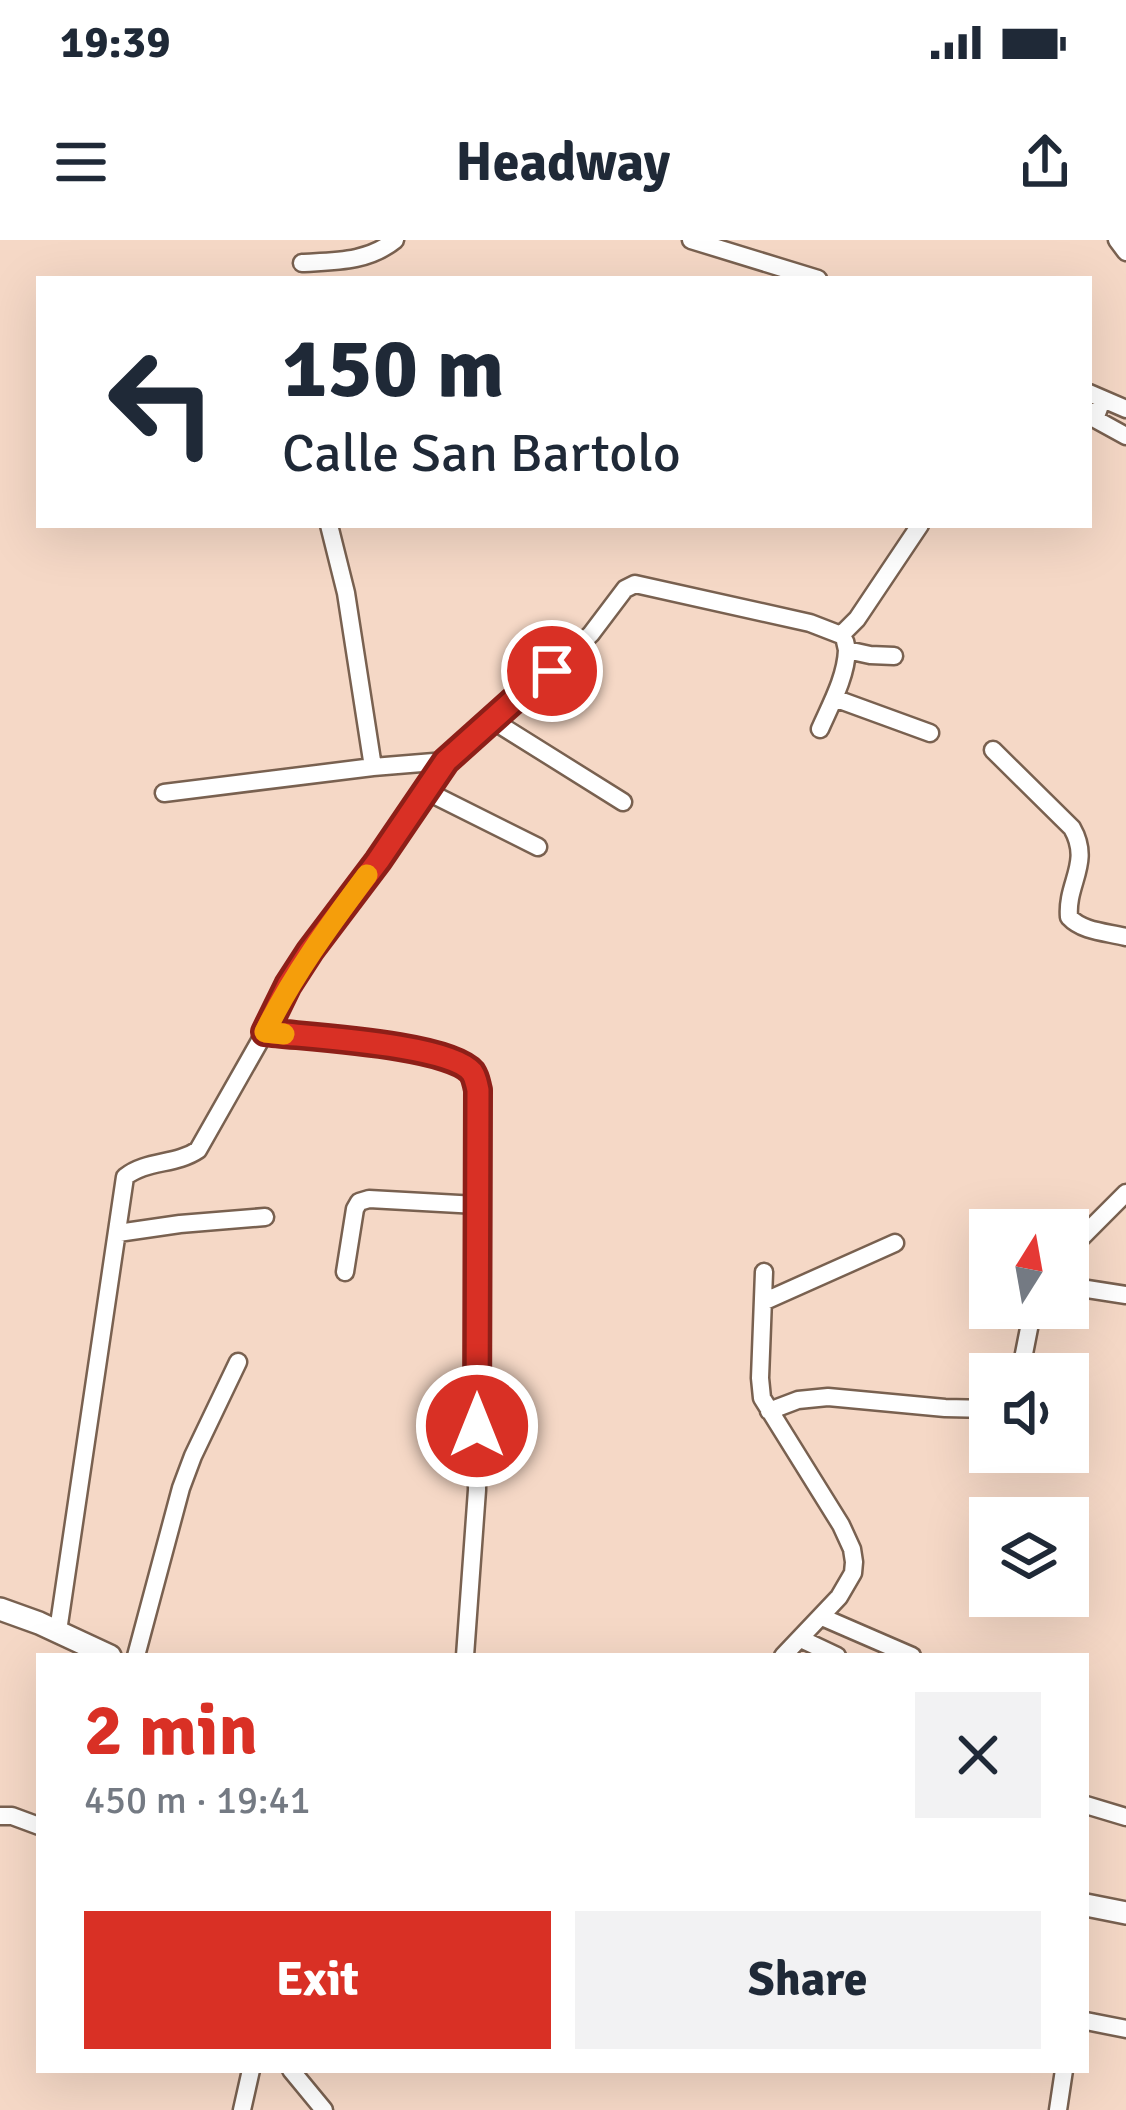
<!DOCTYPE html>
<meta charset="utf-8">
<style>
body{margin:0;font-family:Signika,sans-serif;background:#f2f2f3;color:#1f2937;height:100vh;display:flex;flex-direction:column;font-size:45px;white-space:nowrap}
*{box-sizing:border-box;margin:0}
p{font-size:39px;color:#747a83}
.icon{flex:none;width:66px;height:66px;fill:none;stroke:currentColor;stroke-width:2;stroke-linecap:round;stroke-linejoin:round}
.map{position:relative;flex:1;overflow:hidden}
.panel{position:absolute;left:36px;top:1413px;width:1053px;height:420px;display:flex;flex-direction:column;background:#fff;border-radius:0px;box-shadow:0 12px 48px #0002}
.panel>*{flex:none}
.top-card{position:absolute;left:36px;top:36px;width:1056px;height:252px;border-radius:0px;box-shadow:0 12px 48px #0002;background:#fff;color:#1f2937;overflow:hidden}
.needle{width:78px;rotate:11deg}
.fabs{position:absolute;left:969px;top:969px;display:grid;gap:24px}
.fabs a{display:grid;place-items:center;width:120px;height:120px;border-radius:0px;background:#fff;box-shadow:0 12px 48px #0002;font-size:60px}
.pin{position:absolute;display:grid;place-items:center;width:102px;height:102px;color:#fff;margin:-51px;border:6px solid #fff;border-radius:50%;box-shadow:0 3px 12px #0007}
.me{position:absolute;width:132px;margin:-66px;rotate:0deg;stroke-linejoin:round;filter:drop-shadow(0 0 9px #0008)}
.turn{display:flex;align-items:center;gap:42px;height:252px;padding:0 48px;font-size:54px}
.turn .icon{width:156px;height:156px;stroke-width:2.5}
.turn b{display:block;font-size:84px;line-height:102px}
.round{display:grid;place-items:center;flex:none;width:126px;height:126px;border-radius:0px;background:#f2f2f3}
.head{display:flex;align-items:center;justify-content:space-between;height:204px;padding:0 48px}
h1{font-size:72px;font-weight:700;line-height:90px;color:#d93025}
.action{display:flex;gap:24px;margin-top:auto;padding:24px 48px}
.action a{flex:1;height:138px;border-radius:0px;background:#d93025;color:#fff;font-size:48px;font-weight:700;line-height:138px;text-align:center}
.action a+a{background:#f2f2f3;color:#1f2937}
.status{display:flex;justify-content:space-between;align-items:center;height:84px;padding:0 60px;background:#fff;direction:ltr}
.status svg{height:33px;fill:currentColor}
header{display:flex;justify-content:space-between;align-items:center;height:156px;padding:0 48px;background:#fff;font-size:54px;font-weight:700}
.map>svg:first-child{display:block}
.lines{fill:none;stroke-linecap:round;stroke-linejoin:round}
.minor-casing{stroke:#796150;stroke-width:21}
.tertiary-casing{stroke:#796150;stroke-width:26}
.minor{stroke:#fff;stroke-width:16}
.tertiary{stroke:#fff;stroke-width:21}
.route-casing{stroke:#8d1f18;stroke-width:30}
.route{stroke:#d93025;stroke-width:21}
.slow{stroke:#f59e0b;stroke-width:21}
</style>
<div class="status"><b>19:39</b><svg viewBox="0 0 49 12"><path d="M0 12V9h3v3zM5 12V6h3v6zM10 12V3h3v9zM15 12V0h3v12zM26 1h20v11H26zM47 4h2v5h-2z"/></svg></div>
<header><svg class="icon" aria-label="menu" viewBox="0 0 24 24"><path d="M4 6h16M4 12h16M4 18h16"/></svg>Headway<svg class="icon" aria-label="share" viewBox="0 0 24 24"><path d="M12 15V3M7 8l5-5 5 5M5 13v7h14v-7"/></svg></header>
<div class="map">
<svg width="1126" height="1870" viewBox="0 0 1126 1870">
<rect width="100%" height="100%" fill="#f5d8c6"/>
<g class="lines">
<defs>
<path id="minor" d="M691 0 818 39
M1117 0 1126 12
M302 23C336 21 368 22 395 0
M1089 153 1126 169
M1102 160 1095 179 1126 196
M329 285 346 353 373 527
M841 395 857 379 920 285
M845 401 847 410 870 415 894 416
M834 458 930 493
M492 480 623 562
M820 489C831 464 846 437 847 410
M993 510 1072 588C1092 623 1066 643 1069 677 1083 692 1107 692 1126 697
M426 551 538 607
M164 553 373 527 446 521
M265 792C304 796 449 804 472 832 476 838 477 843 478 850L477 1250 465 1416
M118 993 180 984 265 977
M1077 1002 1126 953
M345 1032 355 969 359 962 369 959 477 965
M764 1032 760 1138 762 1158 841 1285 852 1309 854 1322 853 1333 839 1357 783 1416
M1068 1046 1126 1055
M763 1062 895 1003
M1020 1134 1033 1068
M769 1171 798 1160 828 1157 945 1168 990 1169
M822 1377 912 1416
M58 1391 125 937C146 920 176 925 198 910L265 792 288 745 446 521 515 459 552 431 591 394 625 349 635 344 810 383 841 395
M801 1399 837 1416
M136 1416 181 1248 193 1216 238 1122
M1086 1565 1126 1577
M0 1576H12L39 1586
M1086 1781 1126 1789
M291 1830 324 1870
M242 1870 251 1830
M1058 1870 1064 1830"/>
<path id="tertiary" d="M0 1369 39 1383 110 1416
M1086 1665 1126 1673"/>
</defs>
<use href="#minor" class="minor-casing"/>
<use href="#tertiary" class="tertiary-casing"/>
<use href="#minor" class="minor"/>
<use href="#tertiary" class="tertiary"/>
</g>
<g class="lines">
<defs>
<path id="route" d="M477 1186 478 850C476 842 476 838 472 832 449 804 305 797 265 792L288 745 310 711 378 621 446 521 532 444 552 431"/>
</defs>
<use href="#route" class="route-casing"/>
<use href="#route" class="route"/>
<path class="slow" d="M284 794 265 792C293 735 329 686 367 635"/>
</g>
</svg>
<div class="fabs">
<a><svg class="needle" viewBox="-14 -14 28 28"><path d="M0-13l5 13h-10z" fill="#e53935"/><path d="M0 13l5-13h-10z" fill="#747a83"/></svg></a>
<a><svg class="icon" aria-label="sound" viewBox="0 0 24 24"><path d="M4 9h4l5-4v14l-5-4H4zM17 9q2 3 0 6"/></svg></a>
<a><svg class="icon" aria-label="layers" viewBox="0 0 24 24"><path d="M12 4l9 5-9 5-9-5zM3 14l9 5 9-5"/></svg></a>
</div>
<div class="pin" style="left:552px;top:431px;background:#d93025"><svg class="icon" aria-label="arrive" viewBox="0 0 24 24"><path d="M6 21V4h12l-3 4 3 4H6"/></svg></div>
<svg class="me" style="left:477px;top:1186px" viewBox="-20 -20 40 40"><circle r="17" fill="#d93025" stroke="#fff" stroke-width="3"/><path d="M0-11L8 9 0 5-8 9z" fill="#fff"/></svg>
<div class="top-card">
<div class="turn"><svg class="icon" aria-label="left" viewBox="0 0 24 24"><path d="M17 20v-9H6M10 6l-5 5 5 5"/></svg><div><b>150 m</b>Calle San Bartolo</div></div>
</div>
<section class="panel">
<div class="head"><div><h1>2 min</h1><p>450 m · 19:41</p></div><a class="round"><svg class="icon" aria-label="close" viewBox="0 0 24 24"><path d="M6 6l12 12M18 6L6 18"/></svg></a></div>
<div class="action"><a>Exit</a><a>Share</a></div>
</section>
</div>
